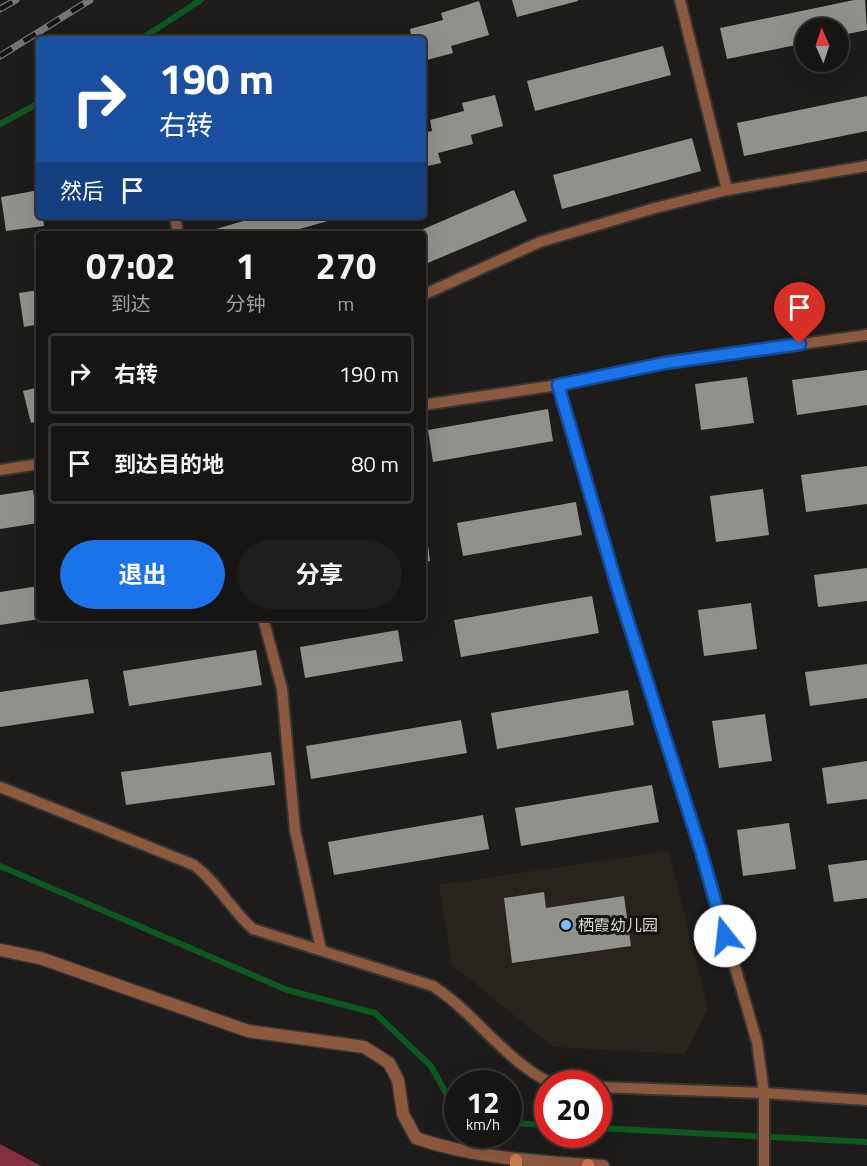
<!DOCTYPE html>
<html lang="zh">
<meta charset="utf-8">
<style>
body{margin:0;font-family:"Titillium Web","Noto Sans SC",sans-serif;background:#1f1e1d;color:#f1f3f6;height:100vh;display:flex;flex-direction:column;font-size:22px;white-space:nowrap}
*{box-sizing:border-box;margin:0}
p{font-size:20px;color:#9e9fa0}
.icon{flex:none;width:33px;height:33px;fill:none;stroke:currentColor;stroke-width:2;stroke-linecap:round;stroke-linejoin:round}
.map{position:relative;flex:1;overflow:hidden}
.panel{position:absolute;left:36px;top:231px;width:390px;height:390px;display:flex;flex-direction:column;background:#161514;border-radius:6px;box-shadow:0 6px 24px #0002,0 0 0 2px #353434}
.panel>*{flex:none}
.hud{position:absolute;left:36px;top:36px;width:390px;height:183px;border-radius:6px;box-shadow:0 6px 24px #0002,0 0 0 2px #353434;background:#1a4fa0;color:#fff;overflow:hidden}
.needle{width:39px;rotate:357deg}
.fabs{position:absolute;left:795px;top:18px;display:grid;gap:12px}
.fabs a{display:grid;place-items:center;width:54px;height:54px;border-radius:50%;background:#161514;box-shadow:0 6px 24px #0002,0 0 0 2px #353434;font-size:30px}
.speed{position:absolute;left:444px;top:1070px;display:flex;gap:12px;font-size:30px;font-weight:700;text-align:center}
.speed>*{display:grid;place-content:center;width:78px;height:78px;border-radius:50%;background:#161514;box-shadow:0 6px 24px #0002,0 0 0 2px #353434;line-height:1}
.speed small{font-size:15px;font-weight:400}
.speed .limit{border:9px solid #d22;background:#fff;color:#111}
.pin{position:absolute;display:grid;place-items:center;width:51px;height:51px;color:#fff;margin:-62px -26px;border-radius:50% 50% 50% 0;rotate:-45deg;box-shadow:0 0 6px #0007}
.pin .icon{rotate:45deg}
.me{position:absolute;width:66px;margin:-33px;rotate:344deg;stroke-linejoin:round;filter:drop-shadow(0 0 4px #0008)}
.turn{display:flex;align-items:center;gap:21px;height:126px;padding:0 24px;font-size:27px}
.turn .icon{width:78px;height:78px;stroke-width:2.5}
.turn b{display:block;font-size:42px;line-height:51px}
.then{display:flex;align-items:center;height:57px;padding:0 24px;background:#0003;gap:12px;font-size:22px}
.eta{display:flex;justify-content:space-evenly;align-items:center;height:102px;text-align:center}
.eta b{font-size:36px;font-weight:700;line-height:42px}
.action{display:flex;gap:12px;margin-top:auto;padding:12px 24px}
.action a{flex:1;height:69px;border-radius:36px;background:#1a73e8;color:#fff;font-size:24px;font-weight:700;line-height:69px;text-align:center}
.action a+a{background:#1f1e1d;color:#f1f3f6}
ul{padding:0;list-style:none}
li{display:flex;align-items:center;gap:18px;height:81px;margin:0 12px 9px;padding:0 12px;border:3px solid #353434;border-radius:6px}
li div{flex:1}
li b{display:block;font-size:22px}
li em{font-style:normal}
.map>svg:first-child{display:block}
.built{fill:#28231c}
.forest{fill:#84303e}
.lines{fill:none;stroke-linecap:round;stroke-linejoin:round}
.stream{stroke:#0c591e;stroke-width:6}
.building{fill:#90908d}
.service-casing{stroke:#373634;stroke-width:14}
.minor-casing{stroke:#373634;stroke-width:15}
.secondary-casing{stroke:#373634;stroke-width:15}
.service{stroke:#8c583e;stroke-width:10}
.minor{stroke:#8c583e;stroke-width:12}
.secondary{stroke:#cd794f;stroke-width:12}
.rail-casing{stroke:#777574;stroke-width:7}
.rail{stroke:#141311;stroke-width:4.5;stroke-dasharray:14;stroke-linecap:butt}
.route-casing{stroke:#114b97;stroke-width:15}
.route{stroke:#1a73e8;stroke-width:10}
.poi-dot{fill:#7cbef9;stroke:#141311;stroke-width:2}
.labels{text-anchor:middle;stroke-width:6;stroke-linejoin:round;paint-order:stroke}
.poi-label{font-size:16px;fill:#dad8d7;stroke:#141311;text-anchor:start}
</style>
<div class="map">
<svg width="867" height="1166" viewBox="0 0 867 1166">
<rect width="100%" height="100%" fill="#1d1c1a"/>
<path class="built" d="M669 851 708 1009 685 1054 553 1047 452 965 439 885Z"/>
<path class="forest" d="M0 1144 41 1166H0Z"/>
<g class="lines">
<path class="stream" d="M141 39 201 0
M0 124 39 103
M0 866 287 990 375 1013 431 1066 458 1115
M508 1123 548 1125
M598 1128 867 1142"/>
</g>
<path class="building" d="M512 0H578V1L517 17Z
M854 0H865L867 30 838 36V28H806V43L727 59 720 28Z
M479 1 489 35 451 46 453 53 423 61V39H400L411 35 410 29 443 20 441 13Z
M663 46 671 75 535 111 527 81Z
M495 95 503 126 471 135 473 144 438 153 441 163 423 167V133L432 131 430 120 464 111 462 103Z
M867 96V131L744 156 737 123Z
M692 138 701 171 562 209 553 175Z
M39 190V216H43L44 226 6 231 1 197Z
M514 190 527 221 423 265V234H412Z
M260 216H342V217L282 234H207L206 232Z
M39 290V324L24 327 19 293Z
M867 370V405L797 415 792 380Z
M747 377 754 423 701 430 695 384Z
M39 387V421L31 423 23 391Z
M548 409 553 441 433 462 428 430Z
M867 466V504L806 512 801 475Z
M763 489 769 535 716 542 710 496Z
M33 490 38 523 0 529V495Z
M576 502 582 535 463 556 457 523Z
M423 528H426L430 561 423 562Z
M867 568V601L818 607 814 575Z
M39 586V619L0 625V592Z
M592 596 599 633 461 657 454 620Z
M751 603 757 649 704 656 698 610Z
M398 630 403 661 305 678 300 647Z
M256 650 262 685 129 706 123 671Z
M867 664V698L810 706 805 672Z
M88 679 94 713 0 727V692Z
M628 690 634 725 497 749 491 713Z
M765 714 772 761 719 768 712 721Z
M461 720 467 753 311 779 306 746Z
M271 752 275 785 126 805 121 772Z
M867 761V799L827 804 822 768Z
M652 785 659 822 521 846 515 808Z
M483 815 489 849 334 875 328 842Z
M789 823 796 869 743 876 737 830Z
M867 860V898L834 902 828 865Z
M544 892 546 908 624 896 631 946 512 963 504 898Z"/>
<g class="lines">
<defs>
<path id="service" d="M680 0 727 190
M175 216 178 234
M423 295 540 242 655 208 727 190 867 166
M558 385 619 593 701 851 757 1042 764 1093V1166
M423 405 558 385 665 363 867 335
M0 470 39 464
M263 618 282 689 295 830 321 950
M0 787 194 865C218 883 231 910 253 929L433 986C476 1014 505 1061 551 1083
M598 1087 764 1093 867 1100"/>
<path id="minor" d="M0 950 40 958 248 1031 364 1047 389 1063 398 1080 403 1114 416 1138C476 1159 539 1161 603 1166"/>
<path id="secondary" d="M516 1166V1160
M588 1166V1165"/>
</defs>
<use href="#service" class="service-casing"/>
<use href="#minor" class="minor-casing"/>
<use href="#secondary" class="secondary-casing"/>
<use href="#service" class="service"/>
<use href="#minor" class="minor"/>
<use href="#secondary" class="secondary"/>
<defs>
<path id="rail" d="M0 9 16 0
M0 56 90 0"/>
</defs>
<use href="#rail" class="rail-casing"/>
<use href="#rail" class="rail"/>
</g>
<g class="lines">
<defs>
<path id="route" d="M725 936 701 851 619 593 558 385 665 363 800 344"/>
</defs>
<use href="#route" class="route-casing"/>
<use href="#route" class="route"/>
</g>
<circle class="poi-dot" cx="566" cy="925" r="6"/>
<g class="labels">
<g class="poi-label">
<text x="578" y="931">栖霞幼儿园</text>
</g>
</g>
</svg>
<div class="fabs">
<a><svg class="needle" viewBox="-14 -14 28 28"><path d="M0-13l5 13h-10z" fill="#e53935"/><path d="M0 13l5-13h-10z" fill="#9e9fa0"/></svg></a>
</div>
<div class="speed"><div>12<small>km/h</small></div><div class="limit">20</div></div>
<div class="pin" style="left:800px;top:344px;background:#d93025"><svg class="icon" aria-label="arrive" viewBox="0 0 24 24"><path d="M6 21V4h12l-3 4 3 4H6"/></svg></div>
<svg class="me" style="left:725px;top:936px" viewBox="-20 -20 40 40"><circle r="19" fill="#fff"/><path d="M0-13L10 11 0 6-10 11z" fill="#1a73e8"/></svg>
<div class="hud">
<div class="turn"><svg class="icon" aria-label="right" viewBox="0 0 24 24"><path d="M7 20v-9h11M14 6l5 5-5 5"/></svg><div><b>190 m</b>右转</div></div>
<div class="then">然后<svg class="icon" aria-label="arrive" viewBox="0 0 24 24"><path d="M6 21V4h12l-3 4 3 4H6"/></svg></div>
</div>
<section class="panel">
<div class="eta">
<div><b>07:02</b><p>到达</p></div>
<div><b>1</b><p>分钟</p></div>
<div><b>270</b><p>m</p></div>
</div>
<ul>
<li><svg class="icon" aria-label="right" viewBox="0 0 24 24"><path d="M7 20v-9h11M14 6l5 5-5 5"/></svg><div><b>右转</b></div><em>190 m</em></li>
<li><svg class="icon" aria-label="arrive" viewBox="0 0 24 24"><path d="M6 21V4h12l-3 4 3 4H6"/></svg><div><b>到达目的地</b></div><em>80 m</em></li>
</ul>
<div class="action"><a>退出</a><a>分享</a></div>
</section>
</div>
